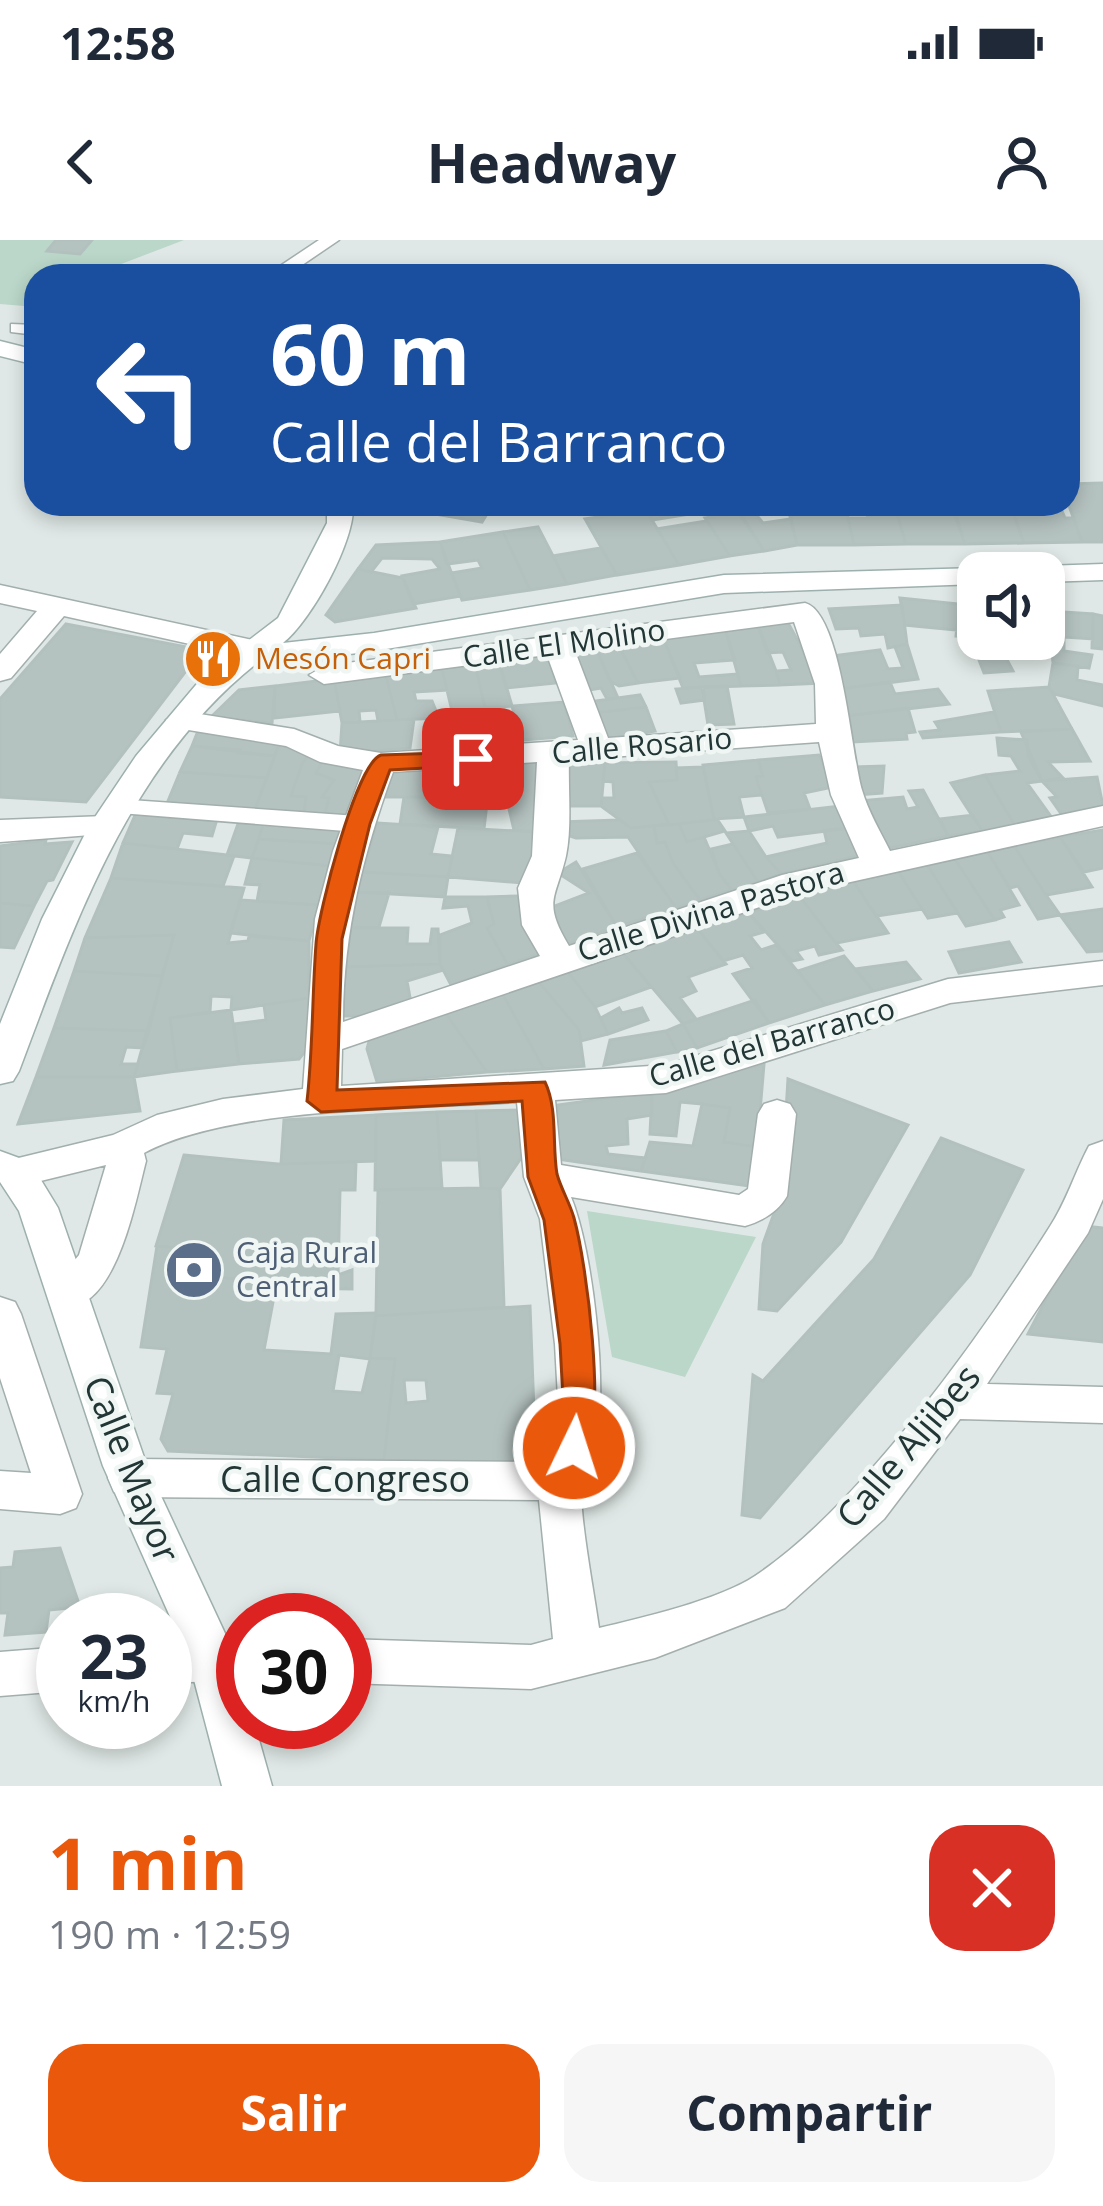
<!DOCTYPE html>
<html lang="es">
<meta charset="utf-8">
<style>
body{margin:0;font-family:"Open Sans",sans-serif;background:#f6f6f7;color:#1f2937;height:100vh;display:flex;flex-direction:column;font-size:45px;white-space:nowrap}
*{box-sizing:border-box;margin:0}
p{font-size:39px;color:#747a83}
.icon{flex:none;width:66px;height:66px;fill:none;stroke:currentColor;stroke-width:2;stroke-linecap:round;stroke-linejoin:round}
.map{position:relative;height:1546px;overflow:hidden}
.panel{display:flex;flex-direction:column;background:#fff;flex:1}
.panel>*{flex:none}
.top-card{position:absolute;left:24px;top:24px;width:1056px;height:252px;border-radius:36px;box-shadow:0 6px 18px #0003;background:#1a4fa0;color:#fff;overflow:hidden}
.controls{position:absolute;left:957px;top:312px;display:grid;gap:24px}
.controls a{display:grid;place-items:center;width:108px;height:108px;border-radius:24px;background:#fff;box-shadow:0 6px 18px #0003;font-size:60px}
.speed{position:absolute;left:36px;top:1353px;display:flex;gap:24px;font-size:60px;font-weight:700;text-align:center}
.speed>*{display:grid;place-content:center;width:156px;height:156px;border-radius:50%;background:#fff;box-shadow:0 6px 18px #0003;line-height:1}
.speed small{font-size:30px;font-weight:400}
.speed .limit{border:18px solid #d22;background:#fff;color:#111}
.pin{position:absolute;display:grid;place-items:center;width:102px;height:102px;color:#fff;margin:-51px;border-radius:24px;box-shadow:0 6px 18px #0006}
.me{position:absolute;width:132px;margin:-66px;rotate:4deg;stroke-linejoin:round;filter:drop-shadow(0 0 9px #0008)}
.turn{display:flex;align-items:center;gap:42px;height:252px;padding:0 48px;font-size:54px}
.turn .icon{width:156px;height:156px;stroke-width:2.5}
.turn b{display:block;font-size:84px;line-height:102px}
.round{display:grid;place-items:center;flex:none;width:126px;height:126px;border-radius:36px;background:#f6f6f7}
.headline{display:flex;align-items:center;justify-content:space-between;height:204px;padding:0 48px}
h1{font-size:72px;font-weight:700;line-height:90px;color:#ea580c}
.cta{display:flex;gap:24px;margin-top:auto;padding:24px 48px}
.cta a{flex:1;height:138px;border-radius:36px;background:#ea580c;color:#fff;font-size:48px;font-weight:700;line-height:138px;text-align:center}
.cta a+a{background:#f6f6f7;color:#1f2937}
.status{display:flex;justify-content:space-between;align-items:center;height:84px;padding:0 60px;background:#fff;direction:ltr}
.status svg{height:33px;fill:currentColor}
header{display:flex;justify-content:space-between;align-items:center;height:156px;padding:0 48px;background:#fff;font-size:54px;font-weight:700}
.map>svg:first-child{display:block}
.green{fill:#bad7c9}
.building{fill:#b5c3c0;stroke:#b2c1be;stroke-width:3;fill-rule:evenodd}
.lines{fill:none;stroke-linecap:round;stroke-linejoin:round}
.service-casing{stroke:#a3afad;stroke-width:3}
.pedestrian-casing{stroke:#a3afad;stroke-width:3}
.minor-casing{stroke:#a3afad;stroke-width:3}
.secondary-casing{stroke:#9db0ad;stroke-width:3}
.service{fill:#fff;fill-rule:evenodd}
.pedestrian{fill:#fff;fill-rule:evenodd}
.minor{fill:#fff;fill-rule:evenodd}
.secondary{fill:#fff;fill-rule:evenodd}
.route{fill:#ea580c;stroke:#983908;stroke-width:3}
.labels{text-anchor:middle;stroke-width:9;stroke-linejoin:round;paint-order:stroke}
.street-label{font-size:30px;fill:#223635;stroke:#eff6f4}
.food-label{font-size:30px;fill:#c56008;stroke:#eff6f4;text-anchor:start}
.service-label{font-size:30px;fill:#4e5e75;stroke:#eff6f4;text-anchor:start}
.near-street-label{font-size:36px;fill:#223635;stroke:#eff6f4}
</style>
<div class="status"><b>12:58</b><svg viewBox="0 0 49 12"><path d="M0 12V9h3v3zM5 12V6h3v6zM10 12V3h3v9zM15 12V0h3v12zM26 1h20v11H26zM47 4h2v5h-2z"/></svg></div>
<header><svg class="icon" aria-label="back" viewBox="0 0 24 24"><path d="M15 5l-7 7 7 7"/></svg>Headway<svg class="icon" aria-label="person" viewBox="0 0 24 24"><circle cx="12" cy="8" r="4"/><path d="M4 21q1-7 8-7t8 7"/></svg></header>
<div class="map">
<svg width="1103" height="1546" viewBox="0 0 1103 1546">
<rect width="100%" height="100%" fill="#dfe8e6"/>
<path class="green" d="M0 0H184L116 26 127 36H36V67L0 64Z
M587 971 756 997 685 1137 612 1117Z"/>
<path class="building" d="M56 0H92L80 14 47 11Z
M1103 243V302H1082L1068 263V244Z
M435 264H493L482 282 429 273Z
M726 264H735L764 311 730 316 705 278 733 274Z
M787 264H845L854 305H797Z
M951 264 962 268 1010 264 1024 303 965 304Z
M1010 264H1059L1065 278H1074L1082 302 1024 303Z
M677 265 684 275 652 280 646 270Z
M646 270 679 325 617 335 585 279Z
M896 270 906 304 854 305 848 278H868L866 271Z
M954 270 965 304H906L896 271Z
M753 271 763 283 791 279 797 305 764 311 739 273Z
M707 281 730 316 679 325 657 289Z
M538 287 553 316 567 344 530 350 503 292Z
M503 292 530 350 462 360 452 333 482 328 478 320 447 324 440 302Z
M440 302 460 356 413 364 402 336 440 329 432 319 382 318 371 332 358 329 376 305Z
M601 308 617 335 567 344 553 316Z
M358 329 403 338 416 368 335 382 326 375Z
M900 358 959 364 957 390 905 385Z
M959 364 978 365V397L956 396Z
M902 365 907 404 888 408 885 394 861 396 859 388 836 389 829 369Z
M1044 370 1048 371 1051 412 1002 410 997 399H1044Z
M1048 371 1093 374V399L1064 397V411L1092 415 1089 428 1053 423Z
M1093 374 1103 376V409L1092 408Z
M787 381 821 443 780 445 776 431 791 430 783 412 767 413 758 385Z
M66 384 202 410 86 562 0 557V459Z
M758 385 776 431 780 445 741 446 725 389Z
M725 389 735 420 694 423 699 437 737 434 741 446 683 448 663 398Z
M663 398 680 438 638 443 618 404Z
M618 404 638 443 619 446 610 441 595 406Z
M907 404 918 439 840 449 832 416 880 410 888 429 903 428 895 407Z
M595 406 618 458 607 459 601 448 583 451 566 410Z
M547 412 556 443 506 448 498 418Z
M1005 416 1013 431 984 433 979 420Z
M498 418 512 466 485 468 474 421Z
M474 421 485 468 452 471 441 425Z
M1053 423 1078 426 1077 440 1103 445V466L1054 454 1049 447Z
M441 425 447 450 414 452 416 461H432L439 478 397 480 385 432Z
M385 432 397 480 378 481 376 470 359 471 360 482 342 483 334 439Z
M334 439 340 471 274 478 275 446Z
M890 442 895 454 938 449 949 464 846 476 840 449Z
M275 446 272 483 211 477 239 450Z
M727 446 734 484 708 485 702 447Z
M703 447 705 460 681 463 676 449Z
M1049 447 1072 489 1001 492 988 451Z
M640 455 646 467 593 473 589 462Z
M564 462 573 496 472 504 470 469 489 468 493 493 506 492 503 484 516 481 512 466Z
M646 467 655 491 601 500 593 473Z
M908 468 915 492 906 493 907 499 853 502 846 476Z
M994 472 1001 492 923 498 920 492 940 490 935 482Z
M468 477 472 504 444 505 443 478Z
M414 479 410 508 340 514 342 483Z
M200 486 280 501 275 516 192 506Z
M1072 489 1090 521 1048 522 1063 538 1042 541 1021 492Z
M997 498 1027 500 1028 516 1042 541 1027 543 1052 578 1014 584 985 535 1020 531 1011 516 999 515Z
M280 501 311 512 302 524 291 556 306 557 304 575 254 572Z
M192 506 240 510 238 513 275 516 267 538 180 532Z
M311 512 325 517 316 533 334 540 322 557 329 558 324 577 304 575 306 557 291 556 302 524Z
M819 515 833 547 804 553 810 569 768 573 756 537 763 536 758 520Z
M325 517 370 526 344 578 324 577 329 558 322 557 334 540 316 533Z
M758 520 763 536 756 537 762 555 739 557 744 577 714 579 703 525Z
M542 522 536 592 514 590 498 523Z
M558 522 605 523 601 566H560Z
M676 522 677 540 649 542 669 584 631 588 601 566 602 558H614L613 542 603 541 605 523Z
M498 523 502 550H480L481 557H382L390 531Z
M884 526 882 553 857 555 855 527Z
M703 527 714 580 669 585 649 542 677 540 676 528Z
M180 532 267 538 254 572 166 566Z
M985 535 1014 584 982 591 951 543Z
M1097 537 1103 566 1062 575 1050 558 1057 557 1042 541Z
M923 550 948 596 885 609 859 561 903 557 907 569 918 567 909 551Z
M404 557H503L505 564 487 563 484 589 400 584Z
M840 566 850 588 778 597 773 586 749 591 744 577Z
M136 573 217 579 212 596 183 593 177 609 123 603Z
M973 575 982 591 948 596 940 579Z
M717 579 725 591 687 602 679 584Z
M619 580 631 588 654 586 657 603 665 602 673 623 700 660 676 668 628 597 576 598 560 593V582Z
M239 581 264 582 252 618 227 615Z
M264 582 340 587 336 604 259 599Z
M377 583 438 587 431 614 452 616 448 637 363 632Z
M679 584 687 602 704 597 720 635 732 650 700 660 673 623 665 602 657 603 654 586Z
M458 588 536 592 530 638 523 643 448 637Z
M850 588 861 615 781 634 766 617 827 603 824 590Z
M1103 590V628L1084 632 1060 597Z
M749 591 766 617 781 634 758 642 726 593Z
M1060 597 1092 647 1046 655 1014 606Z
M259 599 336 604 330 626 252 618Z
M46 600 45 604 72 602 53 640 47 641 34 666 0 663V606Z
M123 603 227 615 234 616 223 646 111 638Z
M733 604 758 642 732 650 720 635 711 609Z
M1014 606 1046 655 1060 675 1038 679 1018 646 1010 648 987 611Z
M987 611 1019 665 1000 670 1004 677 995 680 954 618Z
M637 613 676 668 617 687 583 629Z
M252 618 330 626 319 665 257 661 260 645 245 644Z
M954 618 995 680 966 686 926 623Z
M576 622 617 687 565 705 542 671 589 653 558 633Z
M926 623 958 673 928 678 896 628Z
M896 628 922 669 876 676 852 639Z
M363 632 448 637 445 657 357 652Z
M111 638 244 648 228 703 248 701 249 696 309 701V758L231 770 232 757 211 756 210 772 170 778 177 831 134 837 174 695 85 698Z
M852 639 888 693 836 703 799 656Z
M357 652 389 653 379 687 347 688Z
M518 656 522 677 545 712 508 725 487 688 494 684 487 657Z
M799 656 836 703 842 710 819 715 815 706 796 711 802 719 792 721 749 673Z
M445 657H487L494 684 487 688 508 725 451 745 440 724V695L472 683 468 666 443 668Z
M240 660 319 665 309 701 230 693Z
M0 663 34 666 14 708 0 707Z
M1103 669V711L1087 712 1060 675Z
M749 673 764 692 750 696 761 710 776 705 825 765 769 783 733 734 752 728 743 715 723 721 697 688Z
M347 688H408L407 704H430L432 689H438L440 724 343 727Z
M697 688 726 724 688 737 696 751 680 758 696 779 683 784 623 713Z
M174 695 162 736 74 731 85 698Z
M1009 702 1021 722 959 733 949 712Z
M623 713 651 747 595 767 567 731Z
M844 716 873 751 825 765 798 731Z
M906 722 920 739 873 751 856 729Z
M440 724 443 730 407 741 411 763 375 776H341L343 727Z
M74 731 162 736 149 791 54 788Z
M567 731 595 767 608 794 581 801 579 790 538 741Z
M538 741 579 790 584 826 544 829 502 753Z
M502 753 544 829 487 832 444 771Z
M309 758 310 805 299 819 239 824 234 784 266 780 264 765Z
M755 760 769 783 697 808 683 784Z
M619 768 622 773 642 768 648 780 608 794 601 778Z
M231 770 239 824 177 831 170 778Z
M444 771 487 832 377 842 367 809 371 794Z
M683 784 697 808 677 812 666 791Z
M54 788 149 791 143 808 126 807 121 824H138L134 837H36Z
M666 791 677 812 604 825 610 800Z
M764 824 757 907 724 902 730 868 702 864 680 862 676 896 650 894 652 852Z
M36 837H134L140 871 18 884Z
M788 839 908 885 841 1002 777 1071 759 1069 763 1004 781 954Z
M652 852V875L627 879 628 904 606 906 608 914 646 918 641 931 557 919 558 865Z
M702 864 730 868 724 902 757 907 750 946 641 931 650 902 693 906Z
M520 870 521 918 500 949 481 948 476 871Z
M476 871 479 920H440L437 872Z
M437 872 442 948 375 950 376 875Z
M376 875V921L281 924 284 880Z
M941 898 1023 930 970 1035 760 1278 742 1275 753 1135 763 1141 874 1019Z
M184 915 278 924 356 922 355 950H340L338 1035 352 1030V1049L290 1048 184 1031 190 1009 156 1006Z
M481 948 500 949 504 1067 376 1076 378 950Z
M1084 986 1103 988V1102L1028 1094Z
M157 1006 190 1009 184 1031 276 1046 264 1110 331 1114 336 1074 376 1073 370 1118 395 1119 384 1220 168 1211 161 1199 173 1154 157 1153 167 1109 141 1107ZM339 1115 370 1119 362 1153 333 1151Z
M530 1066 536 1226 384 1220 395 1119 370 1118 376 1076ZM404 1140H426L428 1161 406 1163Z
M60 1308 80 1367 49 1370 46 1392 5 1395 8 1373H0V1328L13 1327 15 1312Z"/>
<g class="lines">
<defs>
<path id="service" d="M319 0H339L286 36H265Z
M11 84 36 85V95L11 92Z
M116 559 358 576 370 584 358 592 107 572 104 567 107 562Z"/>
<path id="pedestrian" d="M0 1057 15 1062 21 1074 82 1254 76 1268 60 1274 0 1269V1231L31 1233 0 1138Z"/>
<path id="minor" d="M0 345 257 401 272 410 257 419 64 376 11 438 0 441V414L37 371 0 363Z
M805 363C842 373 851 514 862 550 868 571 880 591 890 611L1103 566V586L801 653 342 809 341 846 666 825 948 739 1103 721V745L950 763 666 853 555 860 561 925 739 955 748 949 758 874 764 864 777 860 790 864 796 874 787 956C778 972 762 981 745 986L571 957C593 1010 608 1148 596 1205 594 1217 584 1228 582 1240 577 1265 595 1357 599 1388 641 1378 719 1360 755 1336 860 1266 981 1096 1049 988 1066 963 1075 932 1089 906L1103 901V959L1088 993 987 1144 1103 1147V1183L960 1179 884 1279 785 1368 655 1418 531 1449 345 1443V1399L531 1405 553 1399 539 1260 130 1257 114 1252 108 1238 114 1224 130 1219 546 1222 552 1208 558 1158 555 1104 540 979 524 937 517 862C415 869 232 866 144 913L146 921C135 962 114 1085 53 1065L47 1053 79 1015 106 925 16 947 0 938 2 922 113 895 157 875 223 859 303 849 315 679 333 611 363 530 320 522 286 506 170 487 166 480 181 471 294 489 338 506 381 513 578 500 547 415 324 444 309 435 324 426ZM794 382 815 444 816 484 608 498 575 411ZM819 502 831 555 859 618 782 635 569 706C542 661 556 659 566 616 572 587 568 550 569 520L598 522 610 517ZM537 522 532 616 518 648 522 685 540 716 343 782C343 693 363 614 393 532Z
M105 576 117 579 121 586 117 593 0 602V580Z
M243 1396V1440L165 1443V1399Z
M63 1407V1451L0 1456V1412Z"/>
<path id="secondary" d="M0 101 36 110V125L0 116Z
M327 264H353C356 300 311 381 283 403L374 393 724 335 978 328 990 333H978V344L724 353 374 411 293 421 262 419C130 521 75 682 19 831L13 841 0 844V784L42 679 89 586 136 516 206 433 278 378 327 283Z
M1103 324V340L1044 342V333H1031L1044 326Z
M0 911 30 922 58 968 147 1226 236 1417 243 1443V1482H254L272 1546H222L188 1417 103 1226 19 971 0 942Z"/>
</defs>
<use href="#service" class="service-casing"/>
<use href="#pedestrian" class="pedestrian-casing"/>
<use href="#minor" class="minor-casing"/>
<use href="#secondary" class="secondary-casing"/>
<use href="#service" class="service"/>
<use href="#pedestrian" class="pedestrian"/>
<use href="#minor" class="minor"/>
<use href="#secondary" class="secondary"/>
</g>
<path class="route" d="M473 512 485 519 481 525 390 530 370 584 342 699 337 850 545 842C558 869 552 905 557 934 561 949 570 963 574 978 587 1025 606 1176 586 1218L574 1222 562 1218 558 1208 563 1158 560 1104 544 980 528 937 522 861 321 872 307 861C313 809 312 757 316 704 318 674 356 523 381 515Z"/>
<defs>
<symbol id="restaurant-disc" viewBox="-11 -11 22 22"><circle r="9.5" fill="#e8710a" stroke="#eff6f4"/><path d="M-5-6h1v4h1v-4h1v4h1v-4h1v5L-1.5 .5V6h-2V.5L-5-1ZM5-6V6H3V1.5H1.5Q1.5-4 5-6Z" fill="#fff"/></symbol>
<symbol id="bank-disc" viewBox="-11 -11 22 22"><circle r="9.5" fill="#5c6f8a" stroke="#eff6f4"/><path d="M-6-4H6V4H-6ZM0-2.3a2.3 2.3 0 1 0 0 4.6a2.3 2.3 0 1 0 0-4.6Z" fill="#fff"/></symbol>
</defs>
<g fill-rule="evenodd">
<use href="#restaurant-disc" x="180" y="386" width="66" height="66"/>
<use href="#bank-disc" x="161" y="997" width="66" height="66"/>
</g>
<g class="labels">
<g class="street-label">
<text transform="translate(564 404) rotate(-8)" y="10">Calle El Molino</text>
<text transform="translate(642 506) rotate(-5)" y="10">Calle Rosario</text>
<text transform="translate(711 672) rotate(-17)" y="10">Calle Divina Pastora</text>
<text transform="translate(772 803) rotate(-16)" y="10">Calle del Barranco</text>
</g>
<g class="food-label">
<text x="255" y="429">Mesón Capri</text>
</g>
<g class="service-label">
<text x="236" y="1023">Caja Rural<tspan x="236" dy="34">Central</tspan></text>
</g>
<g class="near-street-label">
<text transform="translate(908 1206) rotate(-50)" y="13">Calle Aljibes</text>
<text transform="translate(132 1229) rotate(68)" y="13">Calle Mayor</text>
<text x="345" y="1252">Calle Congreso</text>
</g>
</g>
</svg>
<div class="controls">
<a><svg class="icon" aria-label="sound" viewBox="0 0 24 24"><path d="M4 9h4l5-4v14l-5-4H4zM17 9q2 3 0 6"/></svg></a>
</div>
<div class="speed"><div>23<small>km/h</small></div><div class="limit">30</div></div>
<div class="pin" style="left:473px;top:519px;background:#d93025"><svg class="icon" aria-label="arrive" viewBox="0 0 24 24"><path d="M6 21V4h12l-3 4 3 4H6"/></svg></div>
<svg class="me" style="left:574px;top:1208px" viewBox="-20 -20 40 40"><circle r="17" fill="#ea580c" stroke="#fff" stroke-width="3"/><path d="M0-11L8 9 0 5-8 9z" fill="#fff"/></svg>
<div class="top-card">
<div class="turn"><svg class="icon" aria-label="left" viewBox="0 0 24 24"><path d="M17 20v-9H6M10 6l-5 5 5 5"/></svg><div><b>60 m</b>Calle del Barranco</div></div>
</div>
</div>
<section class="panel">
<div class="headline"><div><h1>1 min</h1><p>190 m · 12:59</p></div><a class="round" style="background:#d93025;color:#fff"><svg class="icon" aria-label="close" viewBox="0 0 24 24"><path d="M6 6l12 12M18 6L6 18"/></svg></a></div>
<div class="cta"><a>Salir</a><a>Compartir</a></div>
</section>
